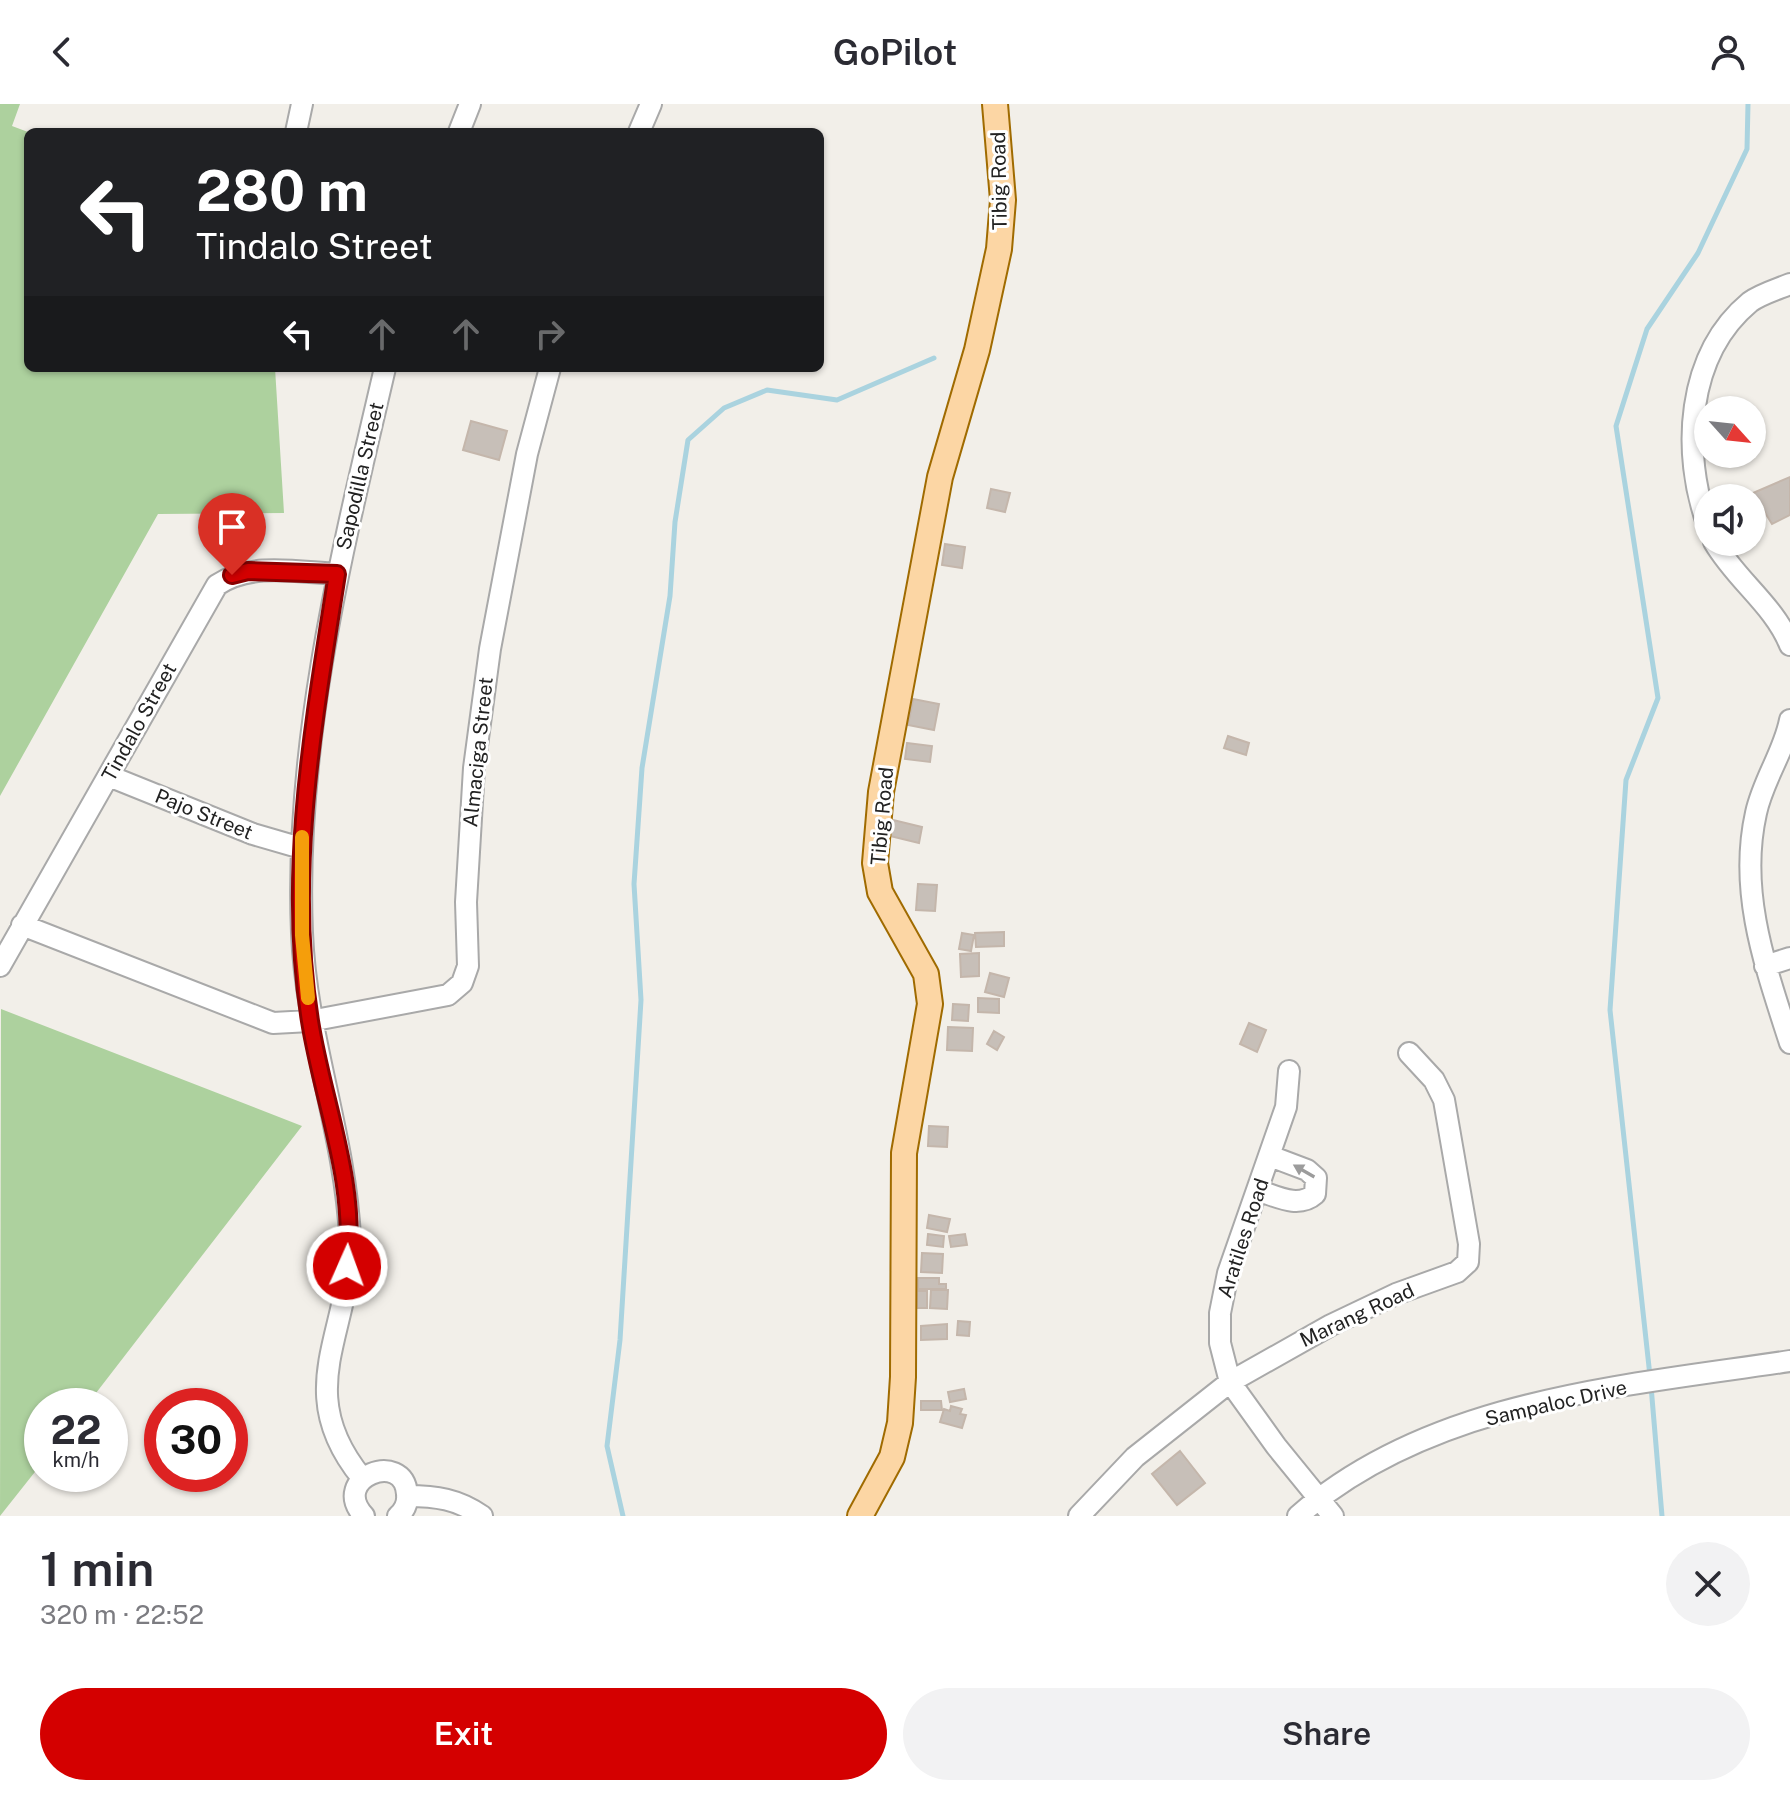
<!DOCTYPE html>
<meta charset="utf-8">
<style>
body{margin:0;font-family:"Public Sans",sans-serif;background:#f2f2f3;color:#2b2b33;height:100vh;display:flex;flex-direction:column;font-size:30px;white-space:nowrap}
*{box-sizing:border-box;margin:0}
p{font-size:26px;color:#7c7c81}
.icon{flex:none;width:44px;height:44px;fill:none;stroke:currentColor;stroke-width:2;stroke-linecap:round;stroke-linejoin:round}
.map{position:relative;height:1412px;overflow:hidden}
.panel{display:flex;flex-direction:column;background:#fff;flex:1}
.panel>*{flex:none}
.hud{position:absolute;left:24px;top:24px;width:800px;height:244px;border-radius:12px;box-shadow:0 2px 6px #0004;background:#202124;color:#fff;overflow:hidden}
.needle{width:52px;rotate:117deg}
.tools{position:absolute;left:1694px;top:292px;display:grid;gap:16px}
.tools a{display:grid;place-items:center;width:72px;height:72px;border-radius:50%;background:#fff;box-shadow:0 2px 6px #0004;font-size:40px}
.speed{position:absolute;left:24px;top:1284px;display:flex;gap:16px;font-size:40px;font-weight:700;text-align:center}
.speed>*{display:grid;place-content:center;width:104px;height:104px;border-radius:50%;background:#fff;box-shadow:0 2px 6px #0004;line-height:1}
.speed small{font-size:20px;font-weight:400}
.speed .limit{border:12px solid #d22;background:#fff;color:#111}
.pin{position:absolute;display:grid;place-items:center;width:68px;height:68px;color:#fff;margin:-82px -34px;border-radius:50% 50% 50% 0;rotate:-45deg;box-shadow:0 0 8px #0007}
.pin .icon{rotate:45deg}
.me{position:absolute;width:88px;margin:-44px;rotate:2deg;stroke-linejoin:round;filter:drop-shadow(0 0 6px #0008)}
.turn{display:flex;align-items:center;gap:28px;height:168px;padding:0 40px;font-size:36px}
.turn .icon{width:104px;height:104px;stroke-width:2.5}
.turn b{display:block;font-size:56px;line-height:68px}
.lanes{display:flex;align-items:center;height:76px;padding:0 40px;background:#0003;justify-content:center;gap:40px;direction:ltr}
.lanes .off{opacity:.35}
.round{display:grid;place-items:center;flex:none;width:84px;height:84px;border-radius:42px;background:#f2f2f3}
.headline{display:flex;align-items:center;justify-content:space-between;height:136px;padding:0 40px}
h1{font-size:48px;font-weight:600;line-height:60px}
.cta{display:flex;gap:16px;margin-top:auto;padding:16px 40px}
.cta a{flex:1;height:92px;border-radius:48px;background:#d40000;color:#fff;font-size:32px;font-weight:600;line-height:92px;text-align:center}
.cta a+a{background:#f2f2f3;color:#2b2b33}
header{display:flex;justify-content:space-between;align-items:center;height:104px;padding:0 40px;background:#fff;font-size:36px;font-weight:600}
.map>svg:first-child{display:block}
.forest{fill:#add19e}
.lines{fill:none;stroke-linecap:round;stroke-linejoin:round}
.stream{stroke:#aad3df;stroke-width:5}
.building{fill:#c7bfb8;stroke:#c4b6ab;stroke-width:2}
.minor-casing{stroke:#a9a9a9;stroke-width:24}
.major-casing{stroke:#a06b00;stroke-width:28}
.minor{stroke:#fff;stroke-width:20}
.major{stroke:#fcd6a4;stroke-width:24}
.oneway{fill:#9c9c9c}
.route-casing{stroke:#8a0000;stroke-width:20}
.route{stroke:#d40000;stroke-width:14}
.slow{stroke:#f59e0b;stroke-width:14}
.labels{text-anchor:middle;stroke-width:6;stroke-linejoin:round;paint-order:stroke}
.street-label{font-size:20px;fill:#222;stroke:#fff}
</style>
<header><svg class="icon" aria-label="back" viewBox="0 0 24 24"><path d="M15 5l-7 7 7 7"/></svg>GoPilot<svg class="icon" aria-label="person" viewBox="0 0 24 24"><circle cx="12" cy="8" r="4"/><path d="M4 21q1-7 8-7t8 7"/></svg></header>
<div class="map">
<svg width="1790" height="1412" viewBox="0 0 1790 1412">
<rect width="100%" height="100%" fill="#f2efe9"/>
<path class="forest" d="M0 0H20L12 22 28 28V264H275L284 409 158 410 0 692Z
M1 905 302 1022 86 1302H42V1359L0 1412Z"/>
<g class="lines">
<path class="stream" d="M1650 1272 1610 906 1626 676 1658 594 1616 322 1647 225 1698 149 1747 45 1748 0
M1651 1282 1662 1412
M623 1412 607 1342 620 1236 641 896 634 780 642 664 670 492 675 418 688 336 724 304 767 286 837 296 934 254"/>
</g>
<path class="building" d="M471 317 507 327 499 356 463 346Z
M1790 373V411L1772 420 1753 389Z
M991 385 1010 389 1005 408 987 404Z
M945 440 965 443 962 464 942 461Z
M913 595 939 600 934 626 908 621Z
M1228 632 1249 639 1246 651 1224 644Z
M907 639 932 642 930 658 905 655Z
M889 715 922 723 919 739 886 731Z
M918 780 937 781 935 807 916 806Z
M1004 828V842L976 843 975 829Z
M962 829 974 831 971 847 959 845Z
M979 849V872L961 873 960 850Z
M990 869 1009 874 1004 893 985 888Z
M978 894 999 895V909L978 908Z
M953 900 969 901 968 917 952 916Z
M1249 919 1266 926 1257 948 1240 940Z
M948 923 973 924 972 947 947 946Z
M994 927 1004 933 997 946 987 940Z
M929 1022 948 1023 947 1043 928 1042Z
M929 1111 950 1115 947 1128 927 1124Z
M928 1130 944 1132 943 1143 927 1141Z
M965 1130 967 1141 951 1143 949 1132Z
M922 1149 943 1150 942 1169 921 1168Z
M918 1174H939V1180H946V1185H918Z
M931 1186H948L947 1205 930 1204Z
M917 1187H927V1204H917Z
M958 1217 970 1218 969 1232 957 1231Z
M947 1220V1235L921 1236V1222Z
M964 1285 966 1295 950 1298 948 1288Z
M921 1297H941L942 1306H921Z
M951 1302 962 1305 960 1310 966 1311 962 1324 940 1318 944 1305 950 1307Z
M1180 1347 1205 1379 1177 1401 1152 1370Z"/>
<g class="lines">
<defs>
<path id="minor" d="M296 28 302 0
M459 28 470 0
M639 28 651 0
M1708 422C1681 349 1686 251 1750 198 1761 190 1778 185 1790 180
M1714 438C1736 476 1774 501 1790 541
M1790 616C1784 648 1763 676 1756 709 1738 789 1766 864 1790 939
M109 672 253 730 301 744
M22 821 273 919 310 917 448 891 462 879 468 862 466 798 474 664 490 545 527 350 550 264
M0 862 217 481C251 458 297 468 337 470
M1765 862 1790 854
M1289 967 1286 1003 1228 1169 1220 1209V1239L1230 1278 1276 1342 1333 1412
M1257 1086C1276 1092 1298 1105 1315 1090L1316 1074 1307 1066 1270 1052
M362 1374C289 1285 353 1226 350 1133 345 1030 306 933 302 829 294 638 342 448 385 264
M407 1392C436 1392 458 1395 482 1412
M364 1412C329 1374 404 1345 407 1390 408 1399 405 1406 398 1412
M1079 1412 1135 1353 1230 1278 1331 1221 1396 1190 1457 1168 1468 1158 1469 1140 1444 996 1434 976 1409 949
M1298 1412C1430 1296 1624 1282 1790 1257"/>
<path id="major" d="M860 1412 892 1353 900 1319 903 1273 904 1049 930 900 926 870 880 788 875 759 881 688 940 373 977 246 999 145 1003 96 995 0"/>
</defs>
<use href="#minor" class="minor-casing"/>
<use href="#major" class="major-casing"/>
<use href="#minor" class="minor"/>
<use href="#major" class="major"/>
</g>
<defs><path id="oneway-solid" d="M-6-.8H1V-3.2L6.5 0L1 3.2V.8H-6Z" transform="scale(2)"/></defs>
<use class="oneway" href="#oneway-solid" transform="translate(1304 1067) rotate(-150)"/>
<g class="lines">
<defs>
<path id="route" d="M232 471 248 467 337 470C314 617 286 768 310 917 323 999 357 1078 347 1162"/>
</defs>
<use href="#route" class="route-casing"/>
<use href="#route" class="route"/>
<path class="slow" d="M302 733V831L308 894"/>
</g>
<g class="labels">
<g class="street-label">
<text transform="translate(999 77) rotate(-91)" y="7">Tibig Road</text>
<text transform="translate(360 372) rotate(-77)" y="7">Sapodilla Street</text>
<text transform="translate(139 618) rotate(-61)" y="7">Tindalo Street</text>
<text transform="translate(478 648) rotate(-84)" y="7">Almaciga Street</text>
<text transform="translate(204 710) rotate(22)" y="7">Pajo Street</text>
<text transform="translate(882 712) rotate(-85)" y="7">Tibig Road</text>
<text transform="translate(1243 1134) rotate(-72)" y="7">Aratiles Road</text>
<text transform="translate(1357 1211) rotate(-25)" y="7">Marang Road</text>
<text transform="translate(1556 1299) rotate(-13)" y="7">Sampaloc Drive</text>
</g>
</g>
</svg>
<div class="tools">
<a><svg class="needle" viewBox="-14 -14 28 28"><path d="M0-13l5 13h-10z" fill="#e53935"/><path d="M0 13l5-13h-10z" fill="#7c7c81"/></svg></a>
<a><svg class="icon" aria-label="sound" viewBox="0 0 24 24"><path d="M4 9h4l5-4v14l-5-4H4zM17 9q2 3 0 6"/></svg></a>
</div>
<div class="speed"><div>22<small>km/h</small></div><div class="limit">30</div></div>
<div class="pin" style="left:232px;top:471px;background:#d93025"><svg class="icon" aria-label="arrive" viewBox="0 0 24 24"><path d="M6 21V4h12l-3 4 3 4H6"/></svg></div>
<svg class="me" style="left:347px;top:1162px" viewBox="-20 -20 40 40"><circle r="17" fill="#d40000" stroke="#fff" stroke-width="3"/><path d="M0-11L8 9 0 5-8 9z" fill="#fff"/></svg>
<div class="hud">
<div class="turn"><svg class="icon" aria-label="left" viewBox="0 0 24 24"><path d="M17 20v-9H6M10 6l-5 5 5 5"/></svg><div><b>280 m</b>Tindalo Street</div></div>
<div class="lanes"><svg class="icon" aria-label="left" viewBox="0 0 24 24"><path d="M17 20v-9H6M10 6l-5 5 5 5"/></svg><svg class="icon off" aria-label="ahead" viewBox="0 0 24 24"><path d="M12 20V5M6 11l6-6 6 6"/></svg><svg class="icon off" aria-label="ahead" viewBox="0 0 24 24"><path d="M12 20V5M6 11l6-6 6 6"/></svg><svg class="icon off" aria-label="right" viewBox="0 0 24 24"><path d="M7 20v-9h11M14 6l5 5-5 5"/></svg></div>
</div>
</div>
<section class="panel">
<div class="headline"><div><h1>1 min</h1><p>320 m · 22:52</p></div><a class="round"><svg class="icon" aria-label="close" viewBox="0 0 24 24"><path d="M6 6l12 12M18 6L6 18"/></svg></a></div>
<div class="cta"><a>Exit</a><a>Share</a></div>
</section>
